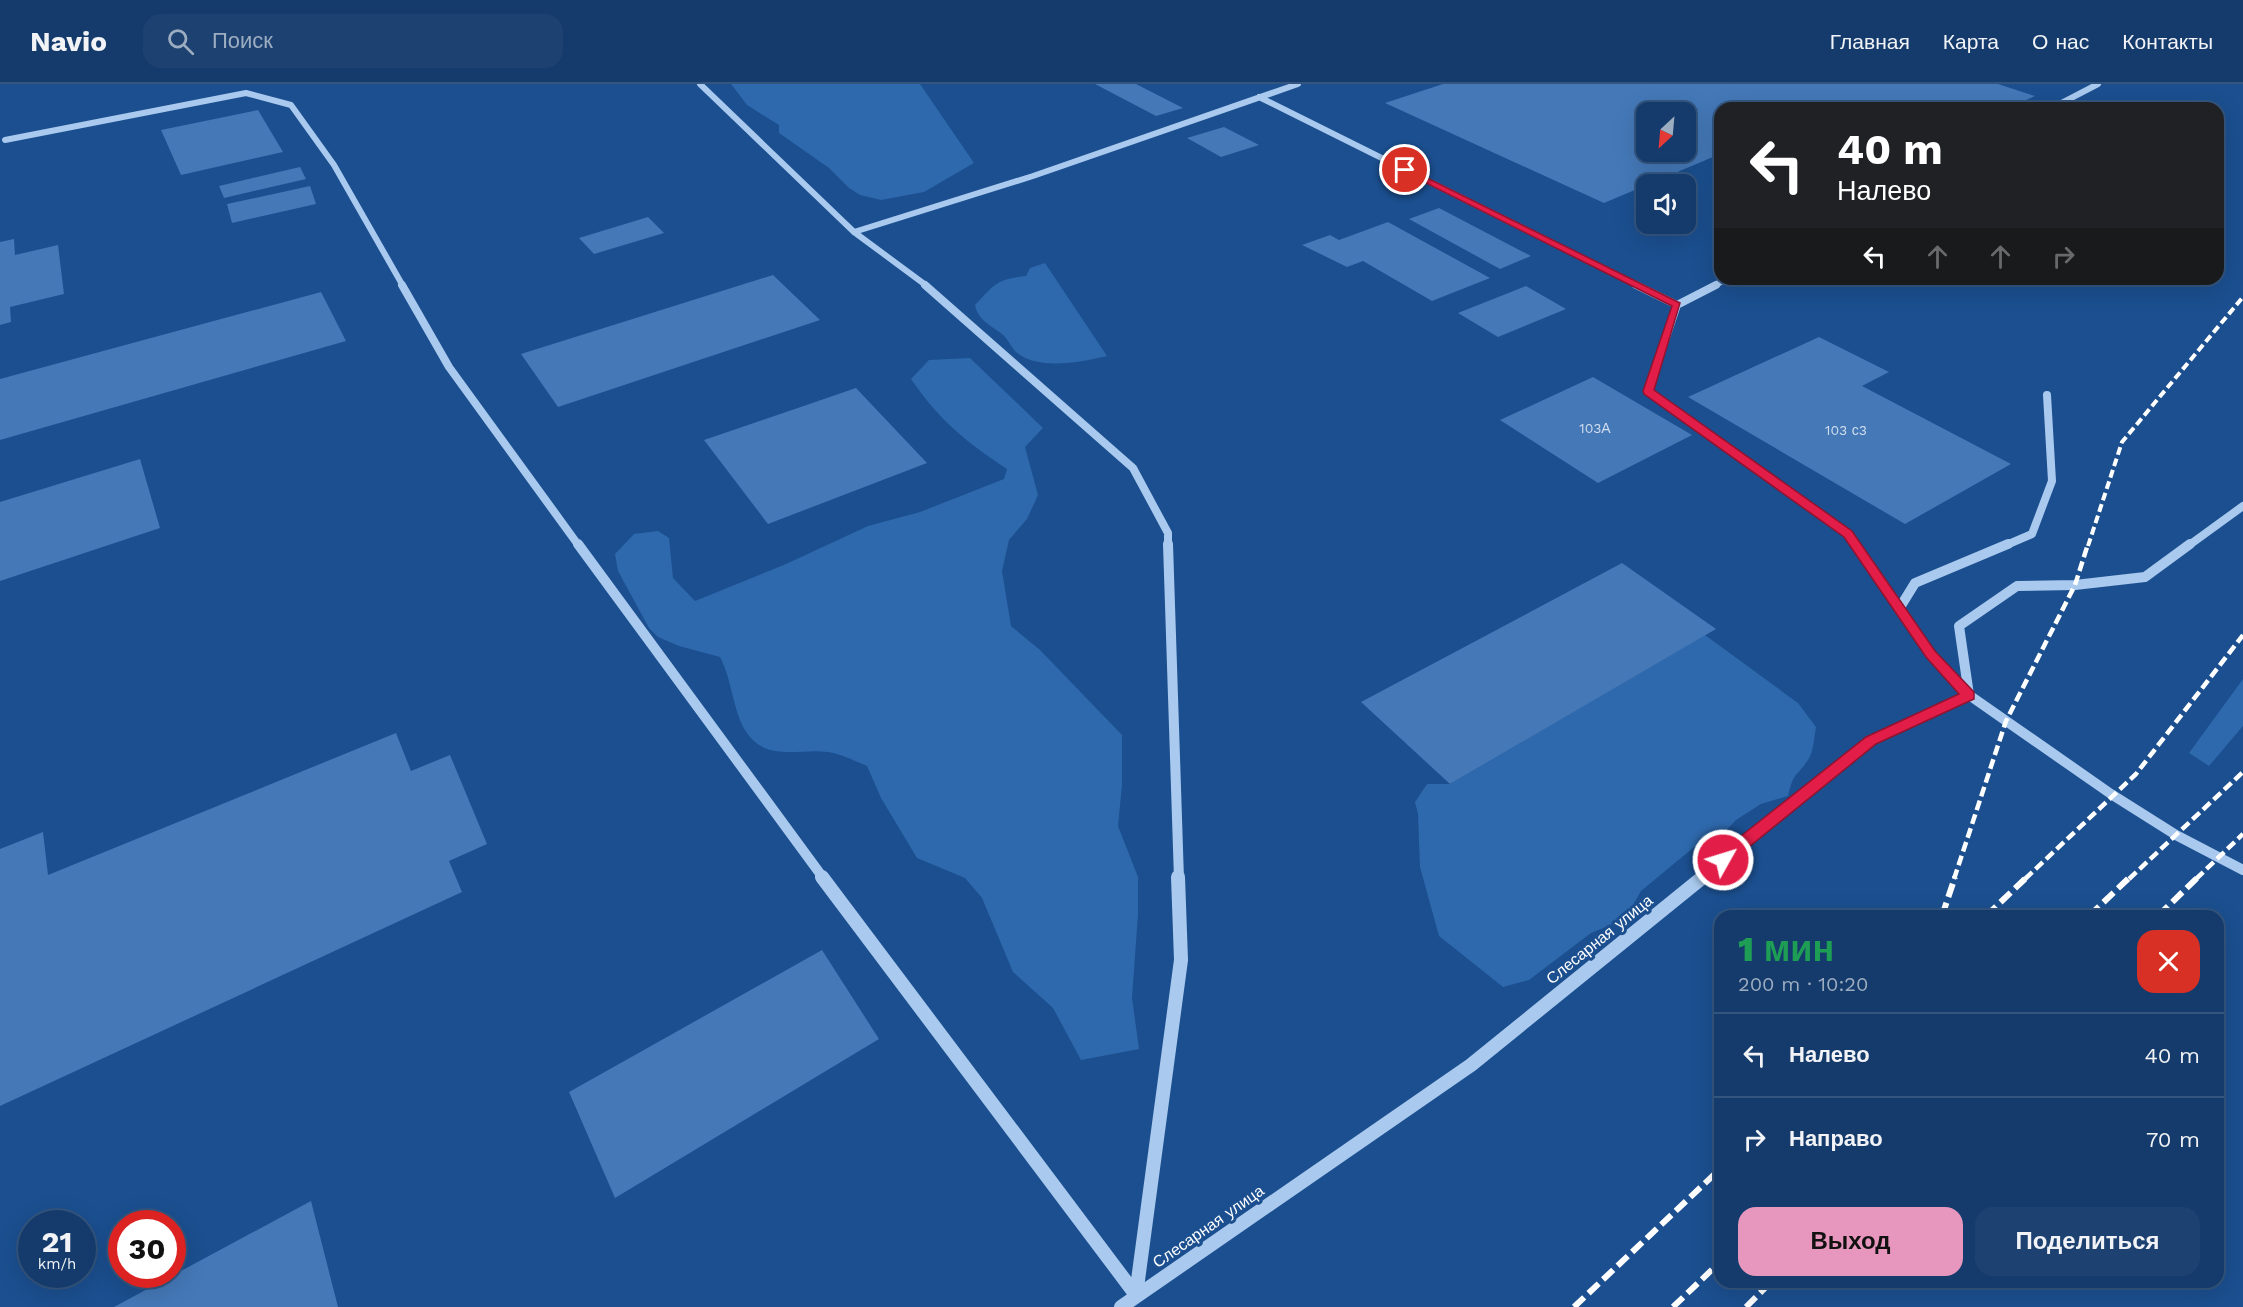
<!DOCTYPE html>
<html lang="ru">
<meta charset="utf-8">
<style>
body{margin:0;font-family:"Work Sans",sans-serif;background:#1d4271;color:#f1f3f6;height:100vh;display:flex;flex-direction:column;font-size:22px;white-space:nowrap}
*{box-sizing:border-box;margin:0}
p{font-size:20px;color:#9dadc1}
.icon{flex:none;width:33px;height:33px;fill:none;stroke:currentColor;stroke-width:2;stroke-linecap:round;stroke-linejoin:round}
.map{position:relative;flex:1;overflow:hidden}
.drawer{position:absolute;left:1714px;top:826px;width:510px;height:378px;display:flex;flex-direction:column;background:#143b6b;border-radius:18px;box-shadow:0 6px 24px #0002,0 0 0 2px #33557e}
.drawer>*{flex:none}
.hud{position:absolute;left:1714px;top:18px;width:510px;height:183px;border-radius:18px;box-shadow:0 6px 24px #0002,0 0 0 2px #33557e;background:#202124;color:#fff;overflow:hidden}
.needle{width:39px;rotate:206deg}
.tools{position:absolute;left:1636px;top:18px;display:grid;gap:12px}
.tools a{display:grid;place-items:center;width:60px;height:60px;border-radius:12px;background:#143b6b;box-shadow:0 6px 24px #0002,0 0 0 2px #33557e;font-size:30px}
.speed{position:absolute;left:18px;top:1126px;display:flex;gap:12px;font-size:30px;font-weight:700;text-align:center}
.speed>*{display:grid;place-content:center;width:78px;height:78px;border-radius:50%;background:#143b6b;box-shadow:0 6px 24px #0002,0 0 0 2px #33557e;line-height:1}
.speed small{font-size:15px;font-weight:400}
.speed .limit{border:9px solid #d22;background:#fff;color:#111}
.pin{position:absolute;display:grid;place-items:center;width:51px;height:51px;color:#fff;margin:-26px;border:3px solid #fff;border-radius:50%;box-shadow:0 2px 6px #0007}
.me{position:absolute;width:66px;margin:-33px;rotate:51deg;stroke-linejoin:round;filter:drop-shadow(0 0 4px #0008)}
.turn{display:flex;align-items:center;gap:21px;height:126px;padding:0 24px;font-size:27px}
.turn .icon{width:78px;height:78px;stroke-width:2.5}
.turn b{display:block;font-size:42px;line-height:51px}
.lanes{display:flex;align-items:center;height:57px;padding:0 24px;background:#0003;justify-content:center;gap:30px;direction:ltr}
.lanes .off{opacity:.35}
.round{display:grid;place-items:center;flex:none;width:63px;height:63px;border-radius:18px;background:#1d4271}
.overview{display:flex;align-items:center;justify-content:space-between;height:102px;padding:0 24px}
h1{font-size:36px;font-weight:800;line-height:45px;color:#1e9e55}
.primary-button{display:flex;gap:12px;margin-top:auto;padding:12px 24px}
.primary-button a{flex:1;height:69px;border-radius:18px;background:#e797bd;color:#111;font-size:24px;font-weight:800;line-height:69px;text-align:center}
.primary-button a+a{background:#1d4271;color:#f1f3f6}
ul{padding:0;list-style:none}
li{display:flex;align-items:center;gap:18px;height:84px;padding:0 24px;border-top:2px solid #33557e}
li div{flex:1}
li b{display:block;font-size:22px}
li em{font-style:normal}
header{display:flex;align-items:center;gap:36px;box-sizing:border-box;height:84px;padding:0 30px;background:#143b6b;border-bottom:2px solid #33557e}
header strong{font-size:28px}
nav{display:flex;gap:33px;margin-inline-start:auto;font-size:21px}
.search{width:420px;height:54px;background:#1d4271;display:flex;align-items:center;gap:15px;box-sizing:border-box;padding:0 21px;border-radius:18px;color:#9dadc1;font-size:22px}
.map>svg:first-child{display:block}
.green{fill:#2e69ad}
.building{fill:#4478b7;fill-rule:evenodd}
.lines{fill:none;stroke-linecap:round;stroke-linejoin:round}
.minor-far3{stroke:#a9c9ee;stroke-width:6}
.minor-far2{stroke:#a9c9ee;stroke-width:8}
.minor-far1{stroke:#a9c9ee;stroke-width:10}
.minor{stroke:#a9c9ee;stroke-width:14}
.rail-far2{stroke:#fff;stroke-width:4;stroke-dasharray:8 4;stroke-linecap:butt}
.rail-far1{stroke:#fff;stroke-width:4.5;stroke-dasharray:10 4.5;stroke-linecap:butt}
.rail{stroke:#fff;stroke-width:6;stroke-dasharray:14 6;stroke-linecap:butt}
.route{fill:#e11d48;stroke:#92132f;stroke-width:1.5}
.labels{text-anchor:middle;stroke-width:6;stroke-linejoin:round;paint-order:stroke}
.number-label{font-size:14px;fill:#d0dded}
.street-label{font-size:16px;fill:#fff;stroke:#1b4f8f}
</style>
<header>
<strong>Navio</strong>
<div class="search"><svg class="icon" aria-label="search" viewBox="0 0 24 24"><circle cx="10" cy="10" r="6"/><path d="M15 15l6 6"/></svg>Поиск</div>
<nav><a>Главная</a><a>Карта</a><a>О нас</a><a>Контакты</a></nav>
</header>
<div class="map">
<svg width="2243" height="1223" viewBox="0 0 2243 1223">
<rect width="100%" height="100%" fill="#1b4f8f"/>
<path class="green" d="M731 0H920L974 79 924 108 881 116 860 111 849 104 829 84 779 49V41L747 21Z
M1045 179 1107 272C1082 278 1038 287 1016 268 1011 263 1008 255 1002 250 990 241 978 236 975 221 994 201 996 195 1026 192L1030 184Z
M970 274 1043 344 1025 363 1038 411 1027 435 1009 456 1002 487 1011 542 1040 566 1122 651V701L1118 742 1138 793V830L1132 914 1139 965 1081 976 1053 924 1013 888 982 814 965 794 917 774 881 714 867 682C855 677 841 670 828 668 798 664 765 679 745 646 733 626 732 596 720 573L679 562 658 553 649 544 618 487 615 470 634 450 658 447 669 454 673 494 695 517 786 480 868 442 920 428 1004 395 1007 385C966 358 939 336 911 295L929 276Z
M1705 551 1798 619 1816 643C1814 654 1814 666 1808 676 1796 694 1794 687 1788 712L1761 720 1736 736 1721 752 1693 764 1641 807 1625 835 1591 849 1529 896 1503 903 1439 852 1420 783 1418 730 1415 718 1427 700H1450Z
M2243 595V642L2209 682 2189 669Z"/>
<path class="building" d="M1095 0H1136L1183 24 1156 32Z
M1443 0H1998L2035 12 2008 24H1905L1884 17 1868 24H1720V70L1604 119 1385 19ZM1647 28H1686V68H1647Z
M258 26 283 68 181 91 161 46Z
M1224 43 1259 61 1221 73 1187 54Z
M300 83 306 95 224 114 219 102Z
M310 102 316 120 232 139 227 120Z
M1439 124 1531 172 1500 185 1409 135Z
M648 133 664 149 594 170 579 154Z
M1388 138 1490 194 1432 217 1363 177 1347 183 1302 161 1330 151 1339 156Z
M14 155 15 171 58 161 64 210 10 223 11 238 0 241V158Z
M773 191 820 236 558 323 521 270Z
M1526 202 1566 225 1498 253 1458 229Z
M321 208 346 257 0 356V295Z
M1819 253 1889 288 1862 302 2011 380 1905 440 1688 313Z
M1593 293 1692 351 1598 399 1500 336Z
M856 304 927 379 768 440 704 356Z
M140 375 160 444 0 497V418Z
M1622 479 1716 545 1450 700 1361 618Z
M396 649 411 687 450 671 487 760 449 777 462 808 0 1022V765L43 748 48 791Z
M822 866 879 955 615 1114 569 1008Z
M311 1117 338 1223H114Z"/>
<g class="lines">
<path class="minor-far3" d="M700 0 854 148 927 202
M1259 13 1639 202
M2052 24 2098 0
M5 56 246 9 291 21 334 81 403 202
M854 148 1033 92 1298 0
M1713 202 1727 195"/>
<path class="minor-far2" d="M402 201 449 283 579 462
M925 201 1133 384 1168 449V462
M1636 201 1677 221 1648 307 1848 450 1856 462
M1677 221 1716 201
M2004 462 2032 450 2052 397 2047 311
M2188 462 2243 422"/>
<path class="minor-far1" d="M578 460 824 795
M1168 460 1179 795
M1855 460 1931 570 1969 611 2111 710 2176 751 2243 786
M1899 525 1915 499 2008 460
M1701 795 1871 657 1969 611 1959 542 2017 502 2075 501 2145 493 2190 460"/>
<path class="minor" d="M822 793 1136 1211
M1136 1211 1181 876 1178 793
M1121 1223 1471 981 1703 793"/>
<path class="rail-far2" d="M2088 462 2122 358 2243 213"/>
<path class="rail-far1" d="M1954 795 2006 637 2075 501 2088 460
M2025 795 2136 690 2243 551
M2129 795 2243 688
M2196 795 2243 750"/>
<path class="rail" d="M1942 832 1955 793
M1986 832 2027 793
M2089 832 2130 793
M2158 832 2198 793
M1574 1223 1720 1085
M1673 1223 1720 1178
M1746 1223 1771 1198"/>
</g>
<path class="route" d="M1405 83 1680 219 1654 306 1852 447 1935 567 1974 608V615L1876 660 1728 780H1717L1715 776 1717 771 1866 653 1959 610 1926 573 1844 453 1644 310 1643 307 1672 222 1402 87Z"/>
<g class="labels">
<g class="number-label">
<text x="1595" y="349">103А</text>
<text x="1846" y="351">103 с3</text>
</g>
<g class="street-label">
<text transform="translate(1599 855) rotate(-39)" y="6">Слесарная улица</text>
<text transform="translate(1208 1142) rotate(-35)" y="6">Слесарная улица</text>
</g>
</g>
</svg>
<div class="tools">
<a><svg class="needle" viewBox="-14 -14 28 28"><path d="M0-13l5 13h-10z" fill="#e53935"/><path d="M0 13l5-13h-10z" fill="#9dadc1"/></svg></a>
<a><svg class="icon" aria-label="sound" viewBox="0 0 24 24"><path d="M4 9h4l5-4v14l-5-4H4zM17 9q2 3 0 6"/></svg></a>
</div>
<div class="speed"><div>21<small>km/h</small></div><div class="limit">30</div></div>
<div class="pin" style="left:1405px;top:86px;background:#d93025"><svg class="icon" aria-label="arrive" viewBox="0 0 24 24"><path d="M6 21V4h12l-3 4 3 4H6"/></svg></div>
<svg class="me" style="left:1723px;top:776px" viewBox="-20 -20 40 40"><circle r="17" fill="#e11d48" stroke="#fff" stroke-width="3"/><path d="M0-11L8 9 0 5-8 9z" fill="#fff"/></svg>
<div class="hud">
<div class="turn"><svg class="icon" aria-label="left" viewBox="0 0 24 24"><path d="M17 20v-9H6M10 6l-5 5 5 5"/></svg><div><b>40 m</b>Налево</div></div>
<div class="lanes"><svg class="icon" aria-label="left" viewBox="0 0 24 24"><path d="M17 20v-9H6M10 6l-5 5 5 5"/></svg><svg class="icon off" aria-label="ahead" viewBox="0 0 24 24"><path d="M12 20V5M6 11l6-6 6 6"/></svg><svg class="icon off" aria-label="ahead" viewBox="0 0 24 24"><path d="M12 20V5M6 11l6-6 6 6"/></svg><svg class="icon off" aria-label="right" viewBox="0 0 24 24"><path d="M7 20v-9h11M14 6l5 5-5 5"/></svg></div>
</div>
<section class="drawer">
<div class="overview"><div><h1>1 мин</h1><p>200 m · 10:20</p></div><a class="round" style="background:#d93025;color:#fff"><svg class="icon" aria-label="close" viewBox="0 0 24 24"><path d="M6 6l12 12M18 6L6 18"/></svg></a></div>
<ul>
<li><svg class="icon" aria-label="left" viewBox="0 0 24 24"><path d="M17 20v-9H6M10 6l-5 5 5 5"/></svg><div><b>Налево</b></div><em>40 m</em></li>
<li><svg class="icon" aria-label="right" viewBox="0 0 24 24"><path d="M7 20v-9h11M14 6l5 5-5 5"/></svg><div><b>Направо</b></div><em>70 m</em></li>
</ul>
<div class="primary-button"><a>Выход</a><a>Поделиться</a></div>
</section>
</div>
